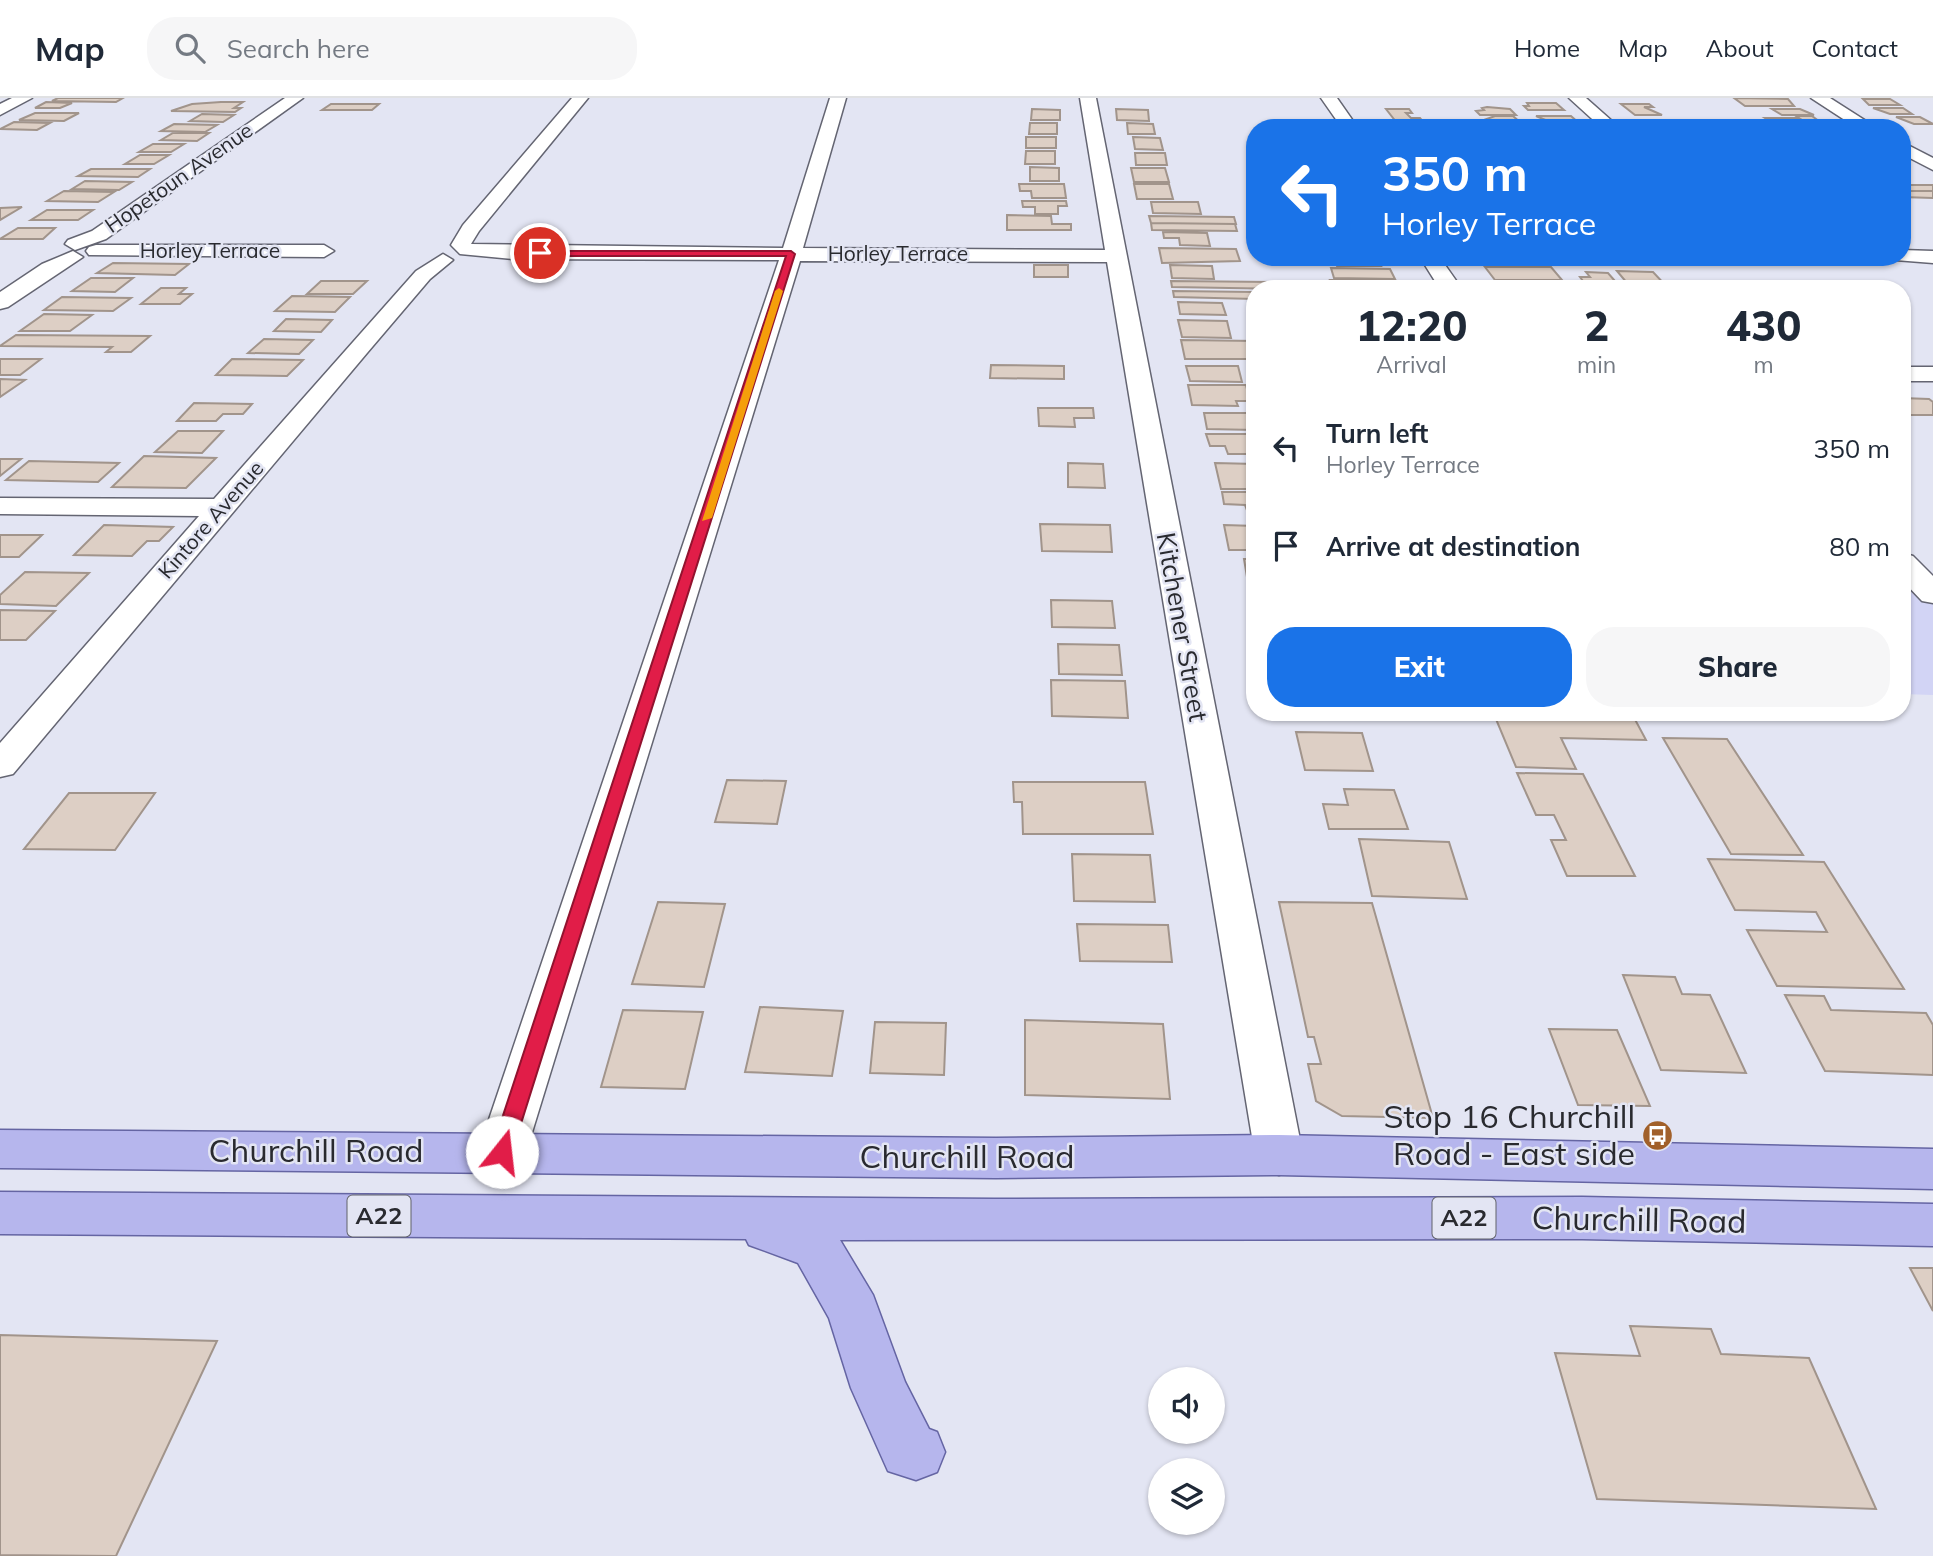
<!DOCTYPE html>
<style>
body{margin:0;font-family:Mulish,sans-serif;background:#f6f6f7;color:#1f2937;height:100vh;display:flex;flex-direction:column;font-size:26px;white-space:nowrap}
*{box-sizing:border-box;margin:0}
p{font-size:23px;color:#747a83}
.icon{flex:none;width:38px;height:38px;fill:none;stroke:currentColor;stroke-width:2;stroke-linecap:round;stroke-linejoin:round}
.map{position:relative;flex:1;overflow:hidden}
.panel{position:absolute;left:1246px;top:182px;width:665px;height:441px;display:flex;flex-direction:column;background:#fff;border-radius:28px;box-shadow:0 2px 5px #0004}
.panel>*{flex:none}
.guide{position:absolute;left:1246px;top:21px;width:665px;height:147px;border-radius:28px;box-shadow:0 2px 5px #0004;background:#1a73e8;color:#fff;overflow:hidden}
.controls{position:absolute;left:1148px;top:1269px;display:grid;gap:14px}
.controls a{display:grid;place-items:center;width:77px;height:77px;border-radius:50%;background:#fff;box-shadow:0 2px 5px #0004;font-size:35px}
.pin{position:absolute;display:grid;place-items:center;width:60px;height:60px;color:#fff;margin:-30px;border:4px solid #fff;border-radius:50%;box-shadow:0 2px 7px #0007}
.me{position:absolute;width:77px;margin:-38px;rotate:16deg;stroke-linejoin:round;filter:drop-shadow(0 0 5px #0008)}
.turn{display:flex;align-items:center;gap:24px;height:147px;padding:0 21px;font-size:32px}
.turn .icon{width:91px;height:91px;stroke-width:2.5}
.turn b{display:block;font-size:49px;line-height:60px}
.eta{display:flex;justify-content:space-evenly;align-items:center;height:119px;text-align:center}
.eta b{font-size:42px;font-weight:800;line-height:49px}
.cta{display:flex;gap:14px;margin-top:auto;padding:14px 21px}
.cta a{flex:1;height:80px;border-radius:28px;background:#1a73e8;color:#fff;font-size:28px;font-weight:800;line-height:80px;text-align:center}
.cta a+a{background:#f6f6f7;color:#1f2937}
ul{padding:0;list-style:none}
li{display:flex;align-items:center;gap:21px;height:98px;padding:0 21px}
li div{flex:1}
li b{display:block;font-size:26px}
li em{font-style:normal}
header{display:flex;align-items:center;gap:42px;box-sizing:border-box;height:98px;padding:0 35px;background:#fff;border-bottom:2px solid #e0e1e3}
header strong{font-size:33px}
nav{display:flex;gap:38px;margin-inline-start:auto;font-size:24px}
.search{width:490px;height:63px;background:#f6f6f7;display:flex;align-items:center;gap:18px;box-sizing:border-box;padding:0 24px;border-radius:28px;color:#747a83;font-size:26px}
.map>svg:first-child{display:block}
.green{fill:#d2d4f5}
.building{fill:#ddcfc5;stroke:#a1948b;stroke-width:2}
.lines{fill:none;stroke-linecap:round;stroke-linejoin:round}
.street-casing{stroke:#646572;stroke-width:3}
.primary-casing{stroke:#6565a3;stroke-width:3}
.street{fill:#fff;fill-rule:evenodd}
.primary{fill:#b6b6ed;fill-rule:evenodd}
.route{fill:#e11d48;stroke:#92132f;stroke-width:2}
.slow{fill:#f59e0b}
.labels{text-anchor:middle;stroke-width:5;stroke-linejoin:round;paint-order:stroke}
.far-street-label{font-size:21px;fill:#292a2f;stroke:#e3e5f3}
.shield{fill:#e3e5f3;stroke:#61626a;stroke-width:2}
.shield-label{font-size:24px;font-weight:bold;fill:#292a2f}
.street-label{font-size:26px;fill:#292a2f;stroke:#e3e5f3}
.near-poi-label{font-size:32px;fill:#292a2f;stroke:#e3e5f3;text-anchor:end}
.near-street-label{font-size:32px;fill:#292a2f;stroke:#e3e5f3}
</style>
<header>
<strong>Map</strong>
<div class="search"><svg class="icon" aria-label="search" viewBox="0 0 24 24"><circle cx="10" cy="10" r="6"/><path d="M15 15l6 6"/></svg>Search here</div>
<nav><a>Home</a><a>Map</a><a>About</a><a>Contact</a></nav>
</header>
<div class="map">
<svg width="1933" height="1458" viewBox="0 0 1933 1458">
<rect width="100%" height="100%" fill="#e3e5f3"/>
<path class="green" d="M1902 472 1933 505V597L1902 596Z"/>
<path class="building" d="M58 0H123L116 4 52 3Z
M1734 0 1788 1 1794 8H1745Z
M1863 1H1890L1900 7H1869Z
M46 4 72 5 60 10H35Z
M221 4H243L234 10H241L235 14 171 13 192 6Z
M1527 5H1556L1564 12H1528L1524 8H1529Z
M331 6H379L372 12H322Z
M1621 6H1649L1653 9H1644L1662 17H1635Z
M1487 9 1510 11 1516 17H1480L1476 13 1484 12 1482 10Z
M1873 10H1903L1912 16H1890Z
M1032 11 1060 12V22H1031Z
M1116 11 1148 12 1149 23 1117 22Z
M1386 11H1409L1412 15H1406L1411 20H1420L1424 25H1397Z
M1772 11H1800L1814 17H1782Z
M35 15H79L64 23 19 22Z
M202 16 234 17 223 24 190 23Z
M1495 18H1513L1522 26H1488L1484 22Z
M1536 18H1571L1580 26 1550 24Z
M1796 18H1812L1824 27H1776L1765 20H1799Z
M1896 19H1920L1933 26H1914Z
M1645 22H1666L1676 30H1655Z
M14 24 50 25 37 32 0 31Z
M1030 25H1057V36H1029Z
M1127 25 1153 26 1155 36H1128Z
M174 26 217 27 205 34 161 33Z
M1385 26 1433 27 1435 30H1388Z
M173 35H209L197 43 161 42Z
M1026 39H1056V50H1026Z
M1133 39 1160 40 1163 52 1135 51Z
M153 46H184L171 54H139Z
M1026 53H1055V66H1025Z
M1135 55H1165L1167 67H1136Z
M140 57H169L154 66H125Z
M1030 69 1059 70V83H1030Z
M1131 70H1165L1169 84H1134Z
M91 71H150L138 79 78 78Z
M85 83 132 84 119 92 72 91Z
M1019 86H1064L1066 100H1032L1031 93H1020Z
M1134 86H1169L1173 101H1137Z
M1902 87H1933V93H1902Z
M64 93 114 94 98 104 47 103Z
M1902 93H1933V100L1902 99Z
M1022 103H1066L1067 108H1058V116H1035V109H1023Z
M1151 104H1198L1201 116 1153 115Z
M22 109 0 122V110Z
M47 112H93L78 122H31Z
M1007 117 1051 118 1052 126H1071V132H1007Z
M1149 118 1234 119 1236 126 1151 125Z
M1151 125 1235 126 1237 133 1152 132Z
M18 130H55L43 141H0Z
M1163 134 1207 135 1210 148 1180 147 1179 140H1164Z
M1159 150 1236 151 1240 163 1162 165Z
M1333 159H1376L1381 168H1337Z
M113 165 189 166 175 177 97 175Z
M1034 167H1068V179H1034Z
M1170 167 1212 168 1214 181 1172 180Z
M1485 169H1551L1562 182H1495Z
M1331 170 1390 171 1395 181 1334 180Z
M1617 173 1653 174 1669 191H1632Z
M1586 174 1608 175 1622 191H1589L1580 179H1590Z
M91 180H133L115 194 72 193Z
M1330 182 1408 183 1412 191H1334Z
M321 183H367L353 196H307Z
M1171 183 1277 184 1279 191 1172 189Z
M1496 183 1557 186 1561 191H1502Z
M161 190H186L179 196H192L180 206H141Z
M1173 193 1255 194V201L1174 199Z
M292 198 350 199 335 214 275 213Z
M62 199 131 200 113 213 44 212Z
M1178 204 1222 205 1226 217 1180 216Z
M44 216 92 217 70 233H20Z
M286 221 332 222 321 234 274 233Z
M1178 222 1227 223 1231 240 1182 239Z
M16 237 150 238 131 254H106L112 249 0 248Z
M264 241 313 242 299 256 248 255Z
M1181 242 1255 243V261H1185Z
M0 261H41L20 277H0Z
M232 261 303 262 287 278 216 277Z
M991 267 1064 268V281L990 280Z
M1186 268H1238L1242 284 1190 283Z
M0 281 25 282 0 299Z
M1188 287H1246L1250 303H1236L1238 308 1192 307Z
M1902 300 1929 301 1933 304V317H1902Z
M194 305 252 306 243 316H223L216 323H177Z
M1038 310H1093L1094 320H1074L1075 329 1039 328Z
M1204 315H1255V332L1207 331Z
M178 333H223L202 355 155 354Z
M1206 336H1255V356H1228L1225 348H1210Z
M144 358 216 360 186 390 112 389Z
M0 361H21L0 378Z
M29 363 119 365 98 384 6 382Z
M1068 365 1103 366 1105 390 1068 389Z
M1215 365 1255 366V391H1221Z
M1222 394H1255V415H1248L1245 407 1224 406Z
M1040 426 1110 427 1112 454 1042 453Z
M104 427 173 429 159 443H147L132 458 74 457Z
M1224 427 1255 428V452H1229Z
M0 437H42L19 459H0Z
M1244 461H1255V485H1248Z
M25 474 89 475 56 508 0 506V497Z
M1051 502 1112 503 1115 530 1052 529Z
M0 512 55 513 26 542H0Z
M1058 546 1119 547 1122 577 1059 576Z
M1051 582 1125 583 1128 620 1052 618Z
M1276 614H1360L1362 621 1277 619Z
M1493 614H1631L1646 642 1561 640 1576 671 1516 669Z
M1296 634 1362 635 1373 673 1305 672Z
M1663 640 1727 641 1803 757 1731 756Z
M1517 675 1583 676 1635 778H1567L1551 742H1566L1554 717H1536Z
M727 682 786 683 777 726 715 724Z
M1013 684H1145L1153 736H1023L1022 704H1014Z
M1344 691 1394 692 1408 731H1329L1323 706 1348 707Z
M69 695H155L115 752 24 751Z
M1359 741 1449 744 1467 801 1372 798Z
M1072 756 1150 757 1155 804 1074 803Z
M1708 761 1824 764 1904 891 1777 888 1747 832 1827 834 1816 814 1735 812Z
M658 804 725 806 704 889 632 886Z
M1279 804 1372 805 1433 1020 1342 1018 1316 1003 1308 966H1321L1314 939H1308Z
M1077 826 1168 827 1172 864 1080 863Z
M1623 877 1675 879 1682 896 1710 897 1746 975 1661 972Z
M1785 897 1824 898 1831 912 1926 915 1933 927V977L1825 973Z
M760 909 843 913 832 978 745 974Z
M623 912 703 914 685 991 601 989Z
M1025 922 1163 926 1170 1001 1025 997Z
M875 924 946 925 944 977 870 975Z
M1549 931 1617 932 1650 1008 1578 1007Z
M1910 1170H1933V1213Z
M1630 1228 1711 1231 1721 1256 1809 1260 1876 1411 1597 1401 1555 1255 1640 1258Z
M0 1237 217 1243 116 1458 0 1457Z"/>
<g class="lines">
<defs>
<path id="street" d="M12 0H32L0 17V6Z
M285 0H303L106 141 75 152 65 146 68 142 92 133Z
M572 0H588L479 133 471 146 783 150 830 0H846L803 150 1105 152 1080 0H1096L1303 1057 1296 1071 1279 1077 1262 1071 1255 1057 1107 164 800 163 526 1054 519 1068 502 1074 485 1068 478 1054 779 162 512 161 460 156 451 147 463 127Z
M1321 0H1337L1358 30H1342Z
M1569 0H1586L1620 30H1602Z
M1811 0H1830L1877 30H1857Z
M1902 44 1933 60V72L1902 56Z
M96 147H324L334 153 324 159 89 157 86 153 89 149Z
M1902 152 1933 153V165L1895 162 1893 159H1902Z
M73 153 83 159 8 209 0 211V194L42 166Z
M443 156 453 162 430 181 367 255 13 676 0 679V645L199 418 0 416V400L214 401 416 173Z
M1426 159H1447L1443 164 1462 191H1440L1423 164Z
M1902 269H1933V283H1902Z
M1902 455 1913 458 1933 478V505L1922 503 1902 482Z"/>
<path id="primary" d="M0 1032 996 1040 1279 1037 1933 1051V1091L1279 1077 996 1080 0 1070Z
M0 1094 995 1101 1582 1099 1933 1106V1148L1582 1141 840 1142 873 1197 905 1284 929 1331 937 1334 945 1354 937 1374 916 1382 888 1373 851 1290 829 1220 798 1165 749 1147 746 1141 0 1136Z"/>
</defs>
<use href="#street" class="street-casing"/>
<use href="#primary" class="primary-casing"/>
<use href="#street" class="street"/>
<use href="#primary" class="primary"/>
</g>
<path class="route" d="M537 153H791L795 156 512 1054 509 1060H494L491 1054 786 158H540Z"/>
<path class="slow" d="M779 190 783 193 712 420 702 423 775 193Z"/>
<defs>
<symbol id="bus-disc" viewBox="-11 -11 22 22"><circle r="9.5" fill="#a1602a" stroke="#e3e5f3"/><path d="M-5-6H5V4H4V6H2V4H-2V6H-4V4H-5ZM-3.5-4V0h7V-4ZM-3.5 1.2v1.5H-2V1.2ZM2 1.2v1.5H3.5V1.2Z" fill="#fff"/></symbol>
</defs>
<g fill-rule="evenodd">
<use href="#bus-disc" x="1640" y="1020" width="35" height="35"/>
</g>
<g class="labels">
<g class="far-street-label">
<text transform="translate(179 80) rotate(-35)" y="7">Hopetoun Avenue</text>
<text x="210" y="160">Horley Terrace</text>
<text x="898" y="163">Horley Terrace</text>
<text transform="translate(211 422) rotate(-49)" y="7">Kintore Avenue</text>
</g>
<g class="shield">
<rect x="347.5" y="1097.5" width="63" height="41" rx="5"/>
<rect x="1432.5" y="1099.5" width="63" height="41" rx="5"/>
</g>
<g class="shield-label">
<text x="379" y="1126">A22</text>
<text x="1464" y="1128">A22</text>
</g>
<g class="street-label">
<text transform="translate(1182 529) rotate(80)" y="9">Kitchener Street</text>
</g>
<g class="near-poi-label">
<text x="1635" y="1030">Stop 16 Churchill<tspan x="1635" dy="37">Road - East side</tspan></text>
</g>
<g class="near-street-label">
<text x="316" y="1064">Churchill Road</text>
<text x="967" y="1070">Churchill Road</text>
<text transform="translate(1639 1122) rotate(1)" y="11">Churchill Road</text>
</g>
</g>
</svg>
<div class="controls">
<a><svg class="icon" aria-label="sound" viewBox="0 0 24 24"><path d="M4 9h4l5-4v14l-5-4H4zM17 9q2 3 0 6"/></svg></a>
<a><svg class="icon" aria-label="layers" viewBox="0 0 24 24"><path d="M12 4l9 5-9 5-9-5zM3 14l9 5 9-5"/></svg></a>
</div>
<div class="pin" style="left:540px;top:155px;background:#d93025"><svg class="icon" aria-label="arrive" viewBox="0 0 24 24"><path d="M6 21V4h12l-3 4 3 4H6"/></svg></div>
<svg class="me" style="left:502px;top:1054px" viewBox="-20 -20 40 40"><circle r="19" fill="#fff"/><path d="M0-13L10 11 0 6-10 11z" fill="#e11d48"/></svg>
<div class="guide">
<div class="turn"><svg class="icon" aria-label="left" viewBox="0 0 24 24"><path d="M17 20v-9H6M10 6l-5 5 5 5"/></svg><div><b>350 m</b>Horley Terrace</div></div>
</div>
<section class="panel">
<div class="eta">
<div><b>12:20</b><p>Arrival</p></div>
<div><b>2</b><p>min</p></div>
<div><b>430</b><p>m</p></div>
</div>
<ul>
<li><svg class="icon" aria-label="left" viewBox="0 0 24 24"><path d="M17 20v-9H6M10 6l-5 5 5 5"/></svg><div><b>Turn left</b><p>Horley Terrace</p></div><em>350 m</em></li>
<li><svg class="icon" aria-label="arrive" viewBox="0 0 24 24"><path d="M6 21V4h12l-3 4 3 4H6"/></svg><div><b>Arrive at destination</b></div><em>80 m</em></li>
</ul>
<div class="cta"><a>Exit</a><a>Share</a></div>
</section>
</div>
